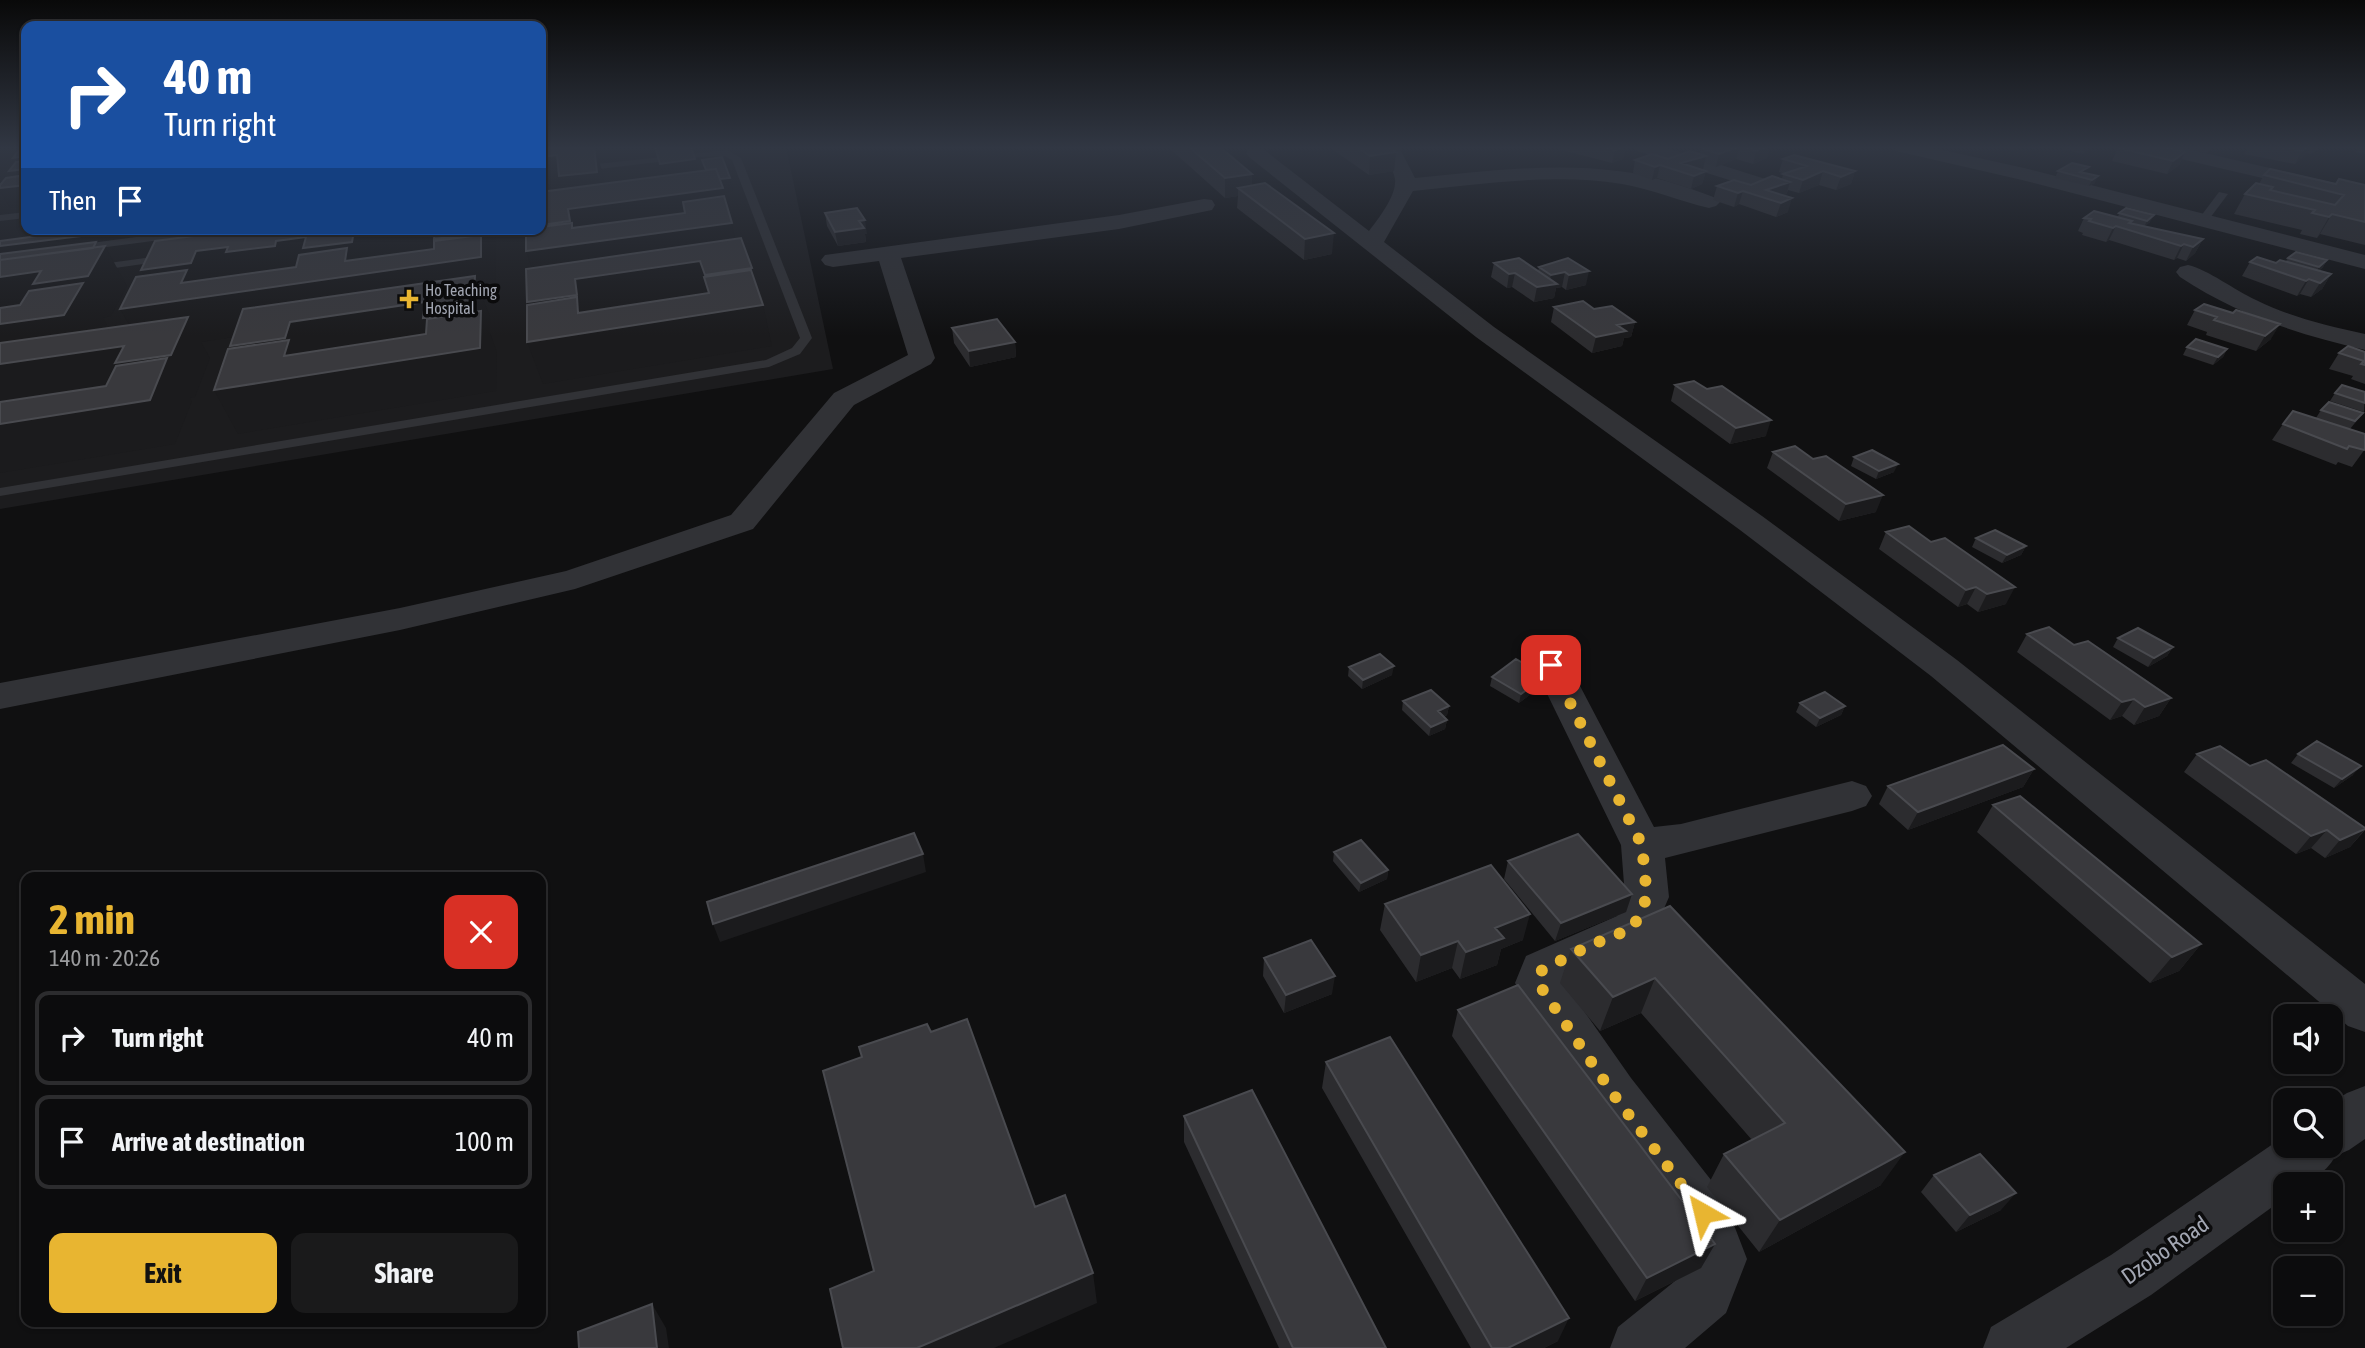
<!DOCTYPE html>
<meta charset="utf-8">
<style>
body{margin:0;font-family:"Asap Condensed",sans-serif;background:#1a1a1b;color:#f1f3f6;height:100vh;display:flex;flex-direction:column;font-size:26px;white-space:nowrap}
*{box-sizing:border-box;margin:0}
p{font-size:23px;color:#9a9b9d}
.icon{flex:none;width:38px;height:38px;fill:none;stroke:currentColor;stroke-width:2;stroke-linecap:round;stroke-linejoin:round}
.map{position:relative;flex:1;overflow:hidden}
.sheet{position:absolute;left:21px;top:872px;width:525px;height:455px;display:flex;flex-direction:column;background:#0c0c0d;border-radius:14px;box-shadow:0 2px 5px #0004,0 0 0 2px #2c2c2e}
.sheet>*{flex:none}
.banner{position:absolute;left:21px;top:21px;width:525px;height:214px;border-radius:14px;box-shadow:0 2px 5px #0004,0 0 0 2px #2c2c2e;background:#1a4fa0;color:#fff;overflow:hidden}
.fabs{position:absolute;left:2273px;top:1004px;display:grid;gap:14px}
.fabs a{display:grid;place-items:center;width:70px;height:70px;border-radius:14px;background:#0c0c0d;box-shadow:0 2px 5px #0004,0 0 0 2px #2c2c2e;font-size:35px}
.pin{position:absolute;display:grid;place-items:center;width:60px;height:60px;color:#fff;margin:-30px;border-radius:14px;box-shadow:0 4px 10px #0006}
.me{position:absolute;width:77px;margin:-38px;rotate:323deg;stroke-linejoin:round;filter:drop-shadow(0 0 5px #0008)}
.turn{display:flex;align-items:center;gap:24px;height:147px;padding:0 28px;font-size:32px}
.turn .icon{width:91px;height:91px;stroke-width:2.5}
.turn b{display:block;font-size:49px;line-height:60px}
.then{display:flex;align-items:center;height:66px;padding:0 28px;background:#0003;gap:14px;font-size:26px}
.round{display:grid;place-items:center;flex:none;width:74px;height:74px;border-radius:14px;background:#1a1a1b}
.summary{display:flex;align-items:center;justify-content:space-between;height:119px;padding:0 28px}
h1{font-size:42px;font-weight:700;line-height:52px;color:#e8b531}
.cta{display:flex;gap:14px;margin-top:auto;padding:14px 28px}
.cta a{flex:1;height:80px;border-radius:14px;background:#e8b531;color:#111;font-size:28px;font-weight:700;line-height:80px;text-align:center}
.cta a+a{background:#1a1a1b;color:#f1f3f6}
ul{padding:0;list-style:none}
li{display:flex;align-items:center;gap:21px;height:94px;margin:0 14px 10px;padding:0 14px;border:4px solid #2c2c2e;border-radius:14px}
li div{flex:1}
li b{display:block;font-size:26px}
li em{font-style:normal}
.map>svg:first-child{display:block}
.built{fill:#1c1c1e}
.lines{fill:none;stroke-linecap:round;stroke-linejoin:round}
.lane{fill:#313236;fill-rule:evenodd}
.street{fill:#313236;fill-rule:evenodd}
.wall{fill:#2c2c2f}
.shaded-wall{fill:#1b1b1d}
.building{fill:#39393d;stroke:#494a4f;stroke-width:2}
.route{stroke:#e8b531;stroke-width:12;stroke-dasharray:0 21.6}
.poi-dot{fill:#e8b531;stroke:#0b0b0c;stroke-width:2.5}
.labels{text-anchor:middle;stroke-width:7;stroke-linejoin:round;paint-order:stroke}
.far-poi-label{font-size:16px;fill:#a2a6b2;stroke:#0b0b0c;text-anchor:start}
.near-street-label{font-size:23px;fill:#a2a6b2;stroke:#0b0b0c}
</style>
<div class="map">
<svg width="2365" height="1348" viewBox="0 0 2365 1348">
<rect width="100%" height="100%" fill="#101011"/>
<path class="built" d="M26 147V229H541V158L640 147H786L833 369 0 509V148Z"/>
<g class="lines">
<path class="lane" d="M727 150 741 158 812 338 800 354 769 367 0 496V488L766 360 792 348 800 338 732 160 725 156 700 157 541 176V170Z
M2219 192 2228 194 2207 222H2199L2198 220Z
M26 212V218L0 221V215Z
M66 229H94L55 237 50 234Z
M196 229H227L222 232 76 251 71 248 76 245Z
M167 255 171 256V260L94 271 88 268 94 265Z"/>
<path class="street" d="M1256 147 1263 149 1369 231C1379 218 1397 195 1395 179 1393 167 1384 157 1379 147H1399L1415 178C1482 172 1551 162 1618 171 1653 175 1684 186 1716 198L1720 202 1716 206 1709 208C1679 201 1652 189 1622 184 1553 173 1482 184 1413 191L1384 242 1494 327 1762 516 1957 660 2365 984V1032L2348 1026 1931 676 1740 530 1476 337 1249 157 1246 153 1249 149Z
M1634 147H1664L1775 182 1778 186 1775 190H1761L1637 151Z
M1893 147H1929L2024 168 2365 255V269L2022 180 1896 151Z
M2144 147H2179L2365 190V202L2147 151Z
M1204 199 1212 200 1215 205 1212 210 1119 229 901 258 935 358 931 364 854 405 753 529 575 589 400 630 0 709V683L400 608 566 571 731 515 834 393 908 355 879 261 833 267 825 265 821 260 825 255 1119 215Z
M2188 265C2209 270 2234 290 2256 300 2290 317 2328 326 2365 334V350C2298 334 2237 315 2180 277L2176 272 2180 267Z
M1551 653 1564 657 1569 665 1654 827 1681 824 1852 781 1866 786 1872 796 1866 806 1852 811 1665 858 1669 897 1650 941 1563 981 1631 1078 1722 1194 1747 1259 1726 1313 1685 1348H1610L1618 1327 1685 1273 1691 1259 1680 1227 1595 1110 1515 983 1526 956 1617 916 1625 897 1621 845 1533 665 1538 657Z
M2365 1086V1139L2349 1150 2335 1156C2327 1174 2304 1185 2286 1185V1197L2151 1295 2066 1348H1983L1991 1327 2111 1255 2286 1135V1146H2331V1103L2347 1093Z"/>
</g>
<path class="wall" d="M1168 147H1220L1252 174V185L1332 254 1304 260 1237 208 1238 196 1225 198Z
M1329 147H1388L1396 152 1394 171 1369 175Z
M1558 147H1626L1623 159 1612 163 1558 149Z
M1700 147H1770L1767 158 1753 164 1736 159 1716 167 1704 163 1703 169 1701 170 1706 171 1702 184 1691 189 1657 178 1652 180 1633 173 1635 160 1668 159 1700 154 1701 148H1703Z
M2000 147H2020L2014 150Z
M2055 147H2092L2083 154Z
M2181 147H2214L2206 153Z
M2243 147H2320L2311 154 2307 153 2295 164 2244 154 2247 149 2242 148Z
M2347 147H2365V154L2355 152 2357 149Z
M2118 148 2185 152 2179 165 2167 174 2112 161Z
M1783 159 1855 171 1851 184 1836 190 1819 185 1799 193 1788 190 1786 195 1784 196 1788 212 1776 217 1739 204 1734 207 1713 200 1717 186 1751 185 1782 179 1783 174H1785L1779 172Z
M2058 171 2086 173 2095 183 2089 186 2055 178Z
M2264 175 2336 184 2365 185V245L2320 234 2317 238 2300 234 2302 230 2234 214 2245 194 2259 184Z
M2126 208 2150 222 2145 226 2203 239 2195 253 2186 261 2177 258 2174 260 2109 240 2106 242 2082 235 2083 233 2078 231 2084 218 2118 217 2119 213Z
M825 213 867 234H865L866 242 838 246 827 226Z
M1568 258 1586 285 1566 290 1562 287 1556 288 1554 298 1534 302 1512 287 1507 288 1491 277 1494 263 1538 271 1539 267Z
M2288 258 2327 260 2323 267 2319 271 2331 274 2322 289 2311 297 2300 294 2297 296 2242 276 2250 262 2276 263 2286 261Z
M2204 304 2271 339 2256 351 2206 335 2207 332 2187 325 2195 310Z
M1554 307 1594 309 1635 322 1631 337 1624 338 1622 346 1592 353 1551 322Z
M952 328 1015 342 1016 357 970 367 954 343Z
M2187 347 2227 349 2223 357 2213 365 2183 355Z
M2365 352V384L2351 379 2353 376 2329 369 2339 353Z
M1675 385 1707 389 1766 436 1730 444 1671 401Z
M2365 392 2364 412 2330 401 2335 393Z
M2321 410 2363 413 2350 429 2365 449 2352 467 2338 462 2336 465 2272 440 2283 424 2316 418Z
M1773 452 1813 459 1876 512 1839 521 1767 468Z
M1854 457 1894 472 1876 479 1851 466Z
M1886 532 2006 604 1978 612 1967 604 1958 607 1879 549Z
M1976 538 2026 546 2021 555 2002 563 1972 547Z
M2027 634 2074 645 2171 698 2159 716 2134 725 2122 716 2110 720 2017 652Z
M2118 638 2173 647 2167 656 2148 667 2113 647Z
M1349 667 1392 675 1362 689 1348 676Z
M1492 677 1543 685 1519 703 1490 686Z
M1403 701 1449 706 1447 715 1444 717 1447 720 1445 729 1429 736 1402 710Z
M1800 703 1845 706 1841 715 1816 727 1796 712Z
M2197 754 2250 766 2365 828V830L2350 847 2325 858 2311 848 2296 854 2184 772Z
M2298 754 2353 775 2334 788 2291 763Z
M2034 769 2023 787 1908 830 1879 804 1888 786Z
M1993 805 2201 944 2179 971 2150 983 1977 832Z
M1334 852 1388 870 1387 879 1359 892 1333 861Z
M1508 861 1632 894 1626 912 1555 941 1504 879Z
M1385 904 1523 940 1501 949 1497 965 1460 979 1452 968 1416 982 1380 930Z
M1670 906 1881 1185 1759 1252 1707 1187 1724 1154 1752 1140 1641 1013 1600 1031 1560 983 1571 949Z
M1264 958 1332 994 1284 1013 1263 976Z
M1458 1010 1715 1244 1701 1268 1635 1301 1452 1036Z
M1326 1062 1558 1341 1544 1348H1471L1322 1088Z
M1184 1116 1386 1348H1279L1184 1142Z
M1934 1175 2001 1210 1956 1232 1921 1192Z"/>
<path class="shaded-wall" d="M1 147H26V206L10 208 0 191V188L18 186 9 171 12 166Z
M594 147H658L660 154 599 161 603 174 607 204 668 195 660 164 695 159 702 191 709 181 730 178 733 191 724 193 741 261 702 267 710 300 714 312 705 275 752 268 761 305H763L772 346 543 384 527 342 541 340 527 302 540 291 526 251 541 229V157Z
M1624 147H1626L1623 159 1612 163 1615 150Z
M1738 147H1740L1736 159 1716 167 1719 154Z
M1766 147H1770L1767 158 1753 164 1756 151Z
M2086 147H2092L2083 154Z
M2307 147H2310L2306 155 2295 164 2302 151Z
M1396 152 1394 171 1369 175 1370 156Z
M2185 152 2179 165 2167 174 2173 161Z
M1706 156 1703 169 1688 174 1681 163Z
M1660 165 1657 178 1652 180 1655 167Z
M1706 171 1702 184 1691 189 1694 176Z
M1823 171 1819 185 1799 193 1803 180Z
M1855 171 1851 184 1836 190 1841 177Z
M1252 174V194L1238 188V196L1225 198V178Z
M2098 176 2095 183 2089 186 2092 180Z
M1790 182 1786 195 1771 200 1766 190Z
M1743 191 1739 204 1734 207 1738 193Z
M1792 198 1788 212 1776 217 1781 203Z
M2332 214 2320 234 2317 238 2329 217Z
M2154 215 2150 222 2144 227 2147 221Z
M865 220 867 234H865L866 242 838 246 835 232 859 221Z
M2116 226 2109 240 2106 242 2113 228Z
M110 229 113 234 109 240 0 254V246Z
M369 229H492L495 236 496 297 483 299 490 316V333L497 352 496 391 238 434 214 390 251 385 230 346 288 329 201 342 210 358 195 397 190 398 192 401 175 444 0 473V277L105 246 127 286 111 316 103 318 107 324 93 350 124 346 144 350 120 309 160 303 141 270 196 251Z
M1334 233 1332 254 1304 260 1305 239Z
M2203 239 2195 253 2186 261 2193 247Z
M2184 244 2177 258 2174 260 2181 246Z
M2327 260 2323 267 2314 274 2319 267Z
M1589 271 1586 285 1566 290 1569 275Z
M1565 272 1562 287 1556 288 1554 298 1534 302 1537 287 1549 285 1551 275Z
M1515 273 1512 287 1507 288 1509 274Z
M2331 274 2322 289 2311 297 2320 283Z
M2309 279 2300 294 2297 296 2306 281Z
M1635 322 1631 337 1624 338 1622 346 1592 353 1596 337 1617 325Z
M2280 324 2271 339 2256 351 2265 336Z
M1015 342 1016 357 970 367 969 351Z
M2227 349 2223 357 2213 365 2218 357Z
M1771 420 1766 436 1730 444 1736 428Z
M1898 464 1894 472 1876 479 1879 471Z
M1883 495 1876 512 1839 521 1846 504Z
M2026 546 2021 555 2002 563 2007 555Z
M1976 587 1967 604 1958 607 1966 590Z
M2015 587 2006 604 1978 612 1987 594Z
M2173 647 2167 656 2148 667 2154 658Z
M1394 666 1392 675 1362 689 1363 680Z
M1545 676 1543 685 1519 703 1521 694Z
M2171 698 2159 716 2134 725 2145 707Z
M2134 699 2122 716 2110 720 2122 702Z
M1449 706 1447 715 1436 720 1438 711Z
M1845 706 1841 715 1816 727 1820 718Z
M1447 720 1445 729 1429 736 1431 727Z
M2361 766 2353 775 2334 788 2342 779Z
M2034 769 2023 787 1908 830 1918 812Z
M2365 829 2350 847 2325 858 2340 840Z
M2327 830 2311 848 2296 854 2311 836Z
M923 854 926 872 720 942 713 924Z
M1388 870 1387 879 1359 892 1361 883Z
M1632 894 1626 912 1555 941 1561 923Z
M1530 914 1523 940 1501 949 1497 965 1460 979 1466 952 1495 928Z
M1458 941 1452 968 1416 982 1421 955Z
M2201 944 2179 971 2150 983 2172 957Z
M1335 976 1332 994 1284 1013 1286 995Z
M1655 978 1641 1013 1600 1031 1613 997Z
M1905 1152 1881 1185 1759 1252 1780 1220Z
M2016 1193 2001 1210 1956 1232 1970 1215Z
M1715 1244 1701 1268 1635 1301 1647 1278Z
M1093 1273 1097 1303 994 1348H917Z
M652 1304 666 1328 669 1348H657Z
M1569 1318 1558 1341 1544 1348H1508Z"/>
<path class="building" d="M541 147H594L597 172 559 176 557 155 541 157Z
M655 147H691L695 159 660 164Z
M1189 147H1220L1252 174 1225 178Z
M1357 147H1388L1396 152 1370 156Z
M1602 147H1624L1615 150Z
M1707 147H1738L1719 154 1701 148Z
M1743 147H1766L1756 151Z
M2120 147H2163L2185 152 2173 161 2118 148Z
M2280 147H2307L2302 151Z
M26 149V156L13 158 19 150Z
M1690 151 1706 156 1681 163 1706 171 1694 176 1660 165 1655 167 1635 160 1652 154 1668 159Z
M1794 155 1855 171 1841 177 1823 171 1803 180 1783 174 1807 166 1783 159Z
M722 157 730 178 720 179 716 169 706 170 702 160Z
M26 161V169L9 171 16 162Z
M2072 163 2089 167 2080 172 2098 176 2092 180 2058 171Z
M716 169 723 188 568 209 570 221 541 225V192Z
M2270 169 2336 184 2339 179 2365 185V222L2332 214 2329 217 2312 213 2315 210 2245 194 2256 183 2273 187 2270 190 2335 205 2344 195 2264 175Z
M26 175V185L0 188V185L6 178Z
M1772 176 1790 182 1766 190 1792 198 1781 203 1743 191 1738 193 1717 186 1734 180 1751 185Z
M1265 183 1334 233 1305 239 1238 188Z
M724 196 732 223 526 251V229H541V227L572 223V228L685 213 683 202Z
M857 208 865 220 859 221 864 228 835 232 825 213Z
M2126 208 2154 215 2147 221 2119 213Z
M2094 211 2132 221 2129 223 2203 239 2193 247 2184 244 2181 246 2116 226 2113 228 2089 221 2091 219 2084 218Z
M90 229H107L105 233 0 246V241Z
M232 229H369L354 231 352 242 303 248 306 237 276 241 275 246 226 252 228 247 196 251 191 263 141 270 155 241 232 231Z
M435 229H481V233L434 239Z
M481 235V257L120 309 136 277 187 270 181 283 296 267 299 255 347 248 345 261 434 249V241Z
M741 238 752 268 705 275 700 261 575 279 577 295 527 302 526 269Z
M96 242 93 248 0 260V254Z
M105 246 88 276 33 284 41 271 0 277V260Z
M2296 252 2327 260 2319 267 2288 258Z
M2257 257 2276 263 2280 260 2331 274 2320 283 2309 279 2306 281 2250 262Z
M1519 258 1557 284 1537 287 1515 273 1509 274 1494 263Z
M1568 258 1589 271 1569 275 1565 272 1551 275 1539 267Z
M751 270 763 305 527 342V305L577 297 578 313 709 293 704 277Z
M475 276 473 310 423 318 425 302 290 322 285 338 230 346 243 309Z
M83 283 64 315 0 324V308L20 305 29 291Z
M1583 301 1594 309 1612 306 1635 322 1617 325 1626 331 1596 337 1554 307Z
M2204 304 2233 313 2236 310 2280 324 2265 336 2214 320 2217 317 2195 310Z
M481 311 480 348 214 390 228 349 289 340 284 356 426 334 427 319Z
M188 317 171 355 115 363 124 346 0 364V343Z
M997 319 1015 342 969 351 952 328Z
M2196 339 2227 349 2218 357 2187 347Z
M2348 346 2365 352V365L2361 364 2364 361 2339 353Z
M167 358 150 400 0 424V402L106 386 116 366Z
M1694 381 1707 389 1722 386 1771 420 1736 428 1675 385Z
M2342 385 2365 392V403L2335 393Z
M2329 402 2363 413 2355 421 2321 410Z
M2293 411 2365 434V449L2364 450 2349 446 2347 449 2283 424Z
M1795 446 1813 459 1826 456 1883 495 1846 504 1773 452Z
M1872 450 1898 464 1879 471 1854 457Z
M1909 526 1931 542 1945 538 2015 587 1987 594 1976 587 1966 590 1886 532Z
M1995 530 2026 546 2007 555 1976 538Z
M2049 627 2074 645 2088 641 2171 698 2145 707 2134 699 2122 702 2027 634Z
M2138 628 2173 647 2154 658 2118 638Z
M1380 654 1394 666 1363 680 1349 667Z
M1516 659 1545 676 1521 694 1492 677Z
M1431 690 1449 706 1438 711 1447 720 1431 727 1403 701Z
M1825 692 1845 706 1820 718 1800 703Z
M2317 741 2361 766 2342 779 2298 754Z
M2003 745 2034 769 1918 812 1888 786Z
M2220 746 2250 766 2266 760 2365 828V829L2340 840 2327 830 2311 836 2197 754Z
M2020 796 2201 944 2172 957 1993 805Z
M914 833 923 854 713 924 707 902Z
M1578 834 1632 894 1561 923 1508 861Z
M1361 840 1388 870 1361 883 1334 852Z
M1491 865 1530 914 1495 928 1504 938 1466 952 1458 941 1421 955 1385 904Z
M1670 906 1905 1152 1780 1220 1724 1154 1785 1123 1655 978 1613 997 1571 949Z
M1311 940 1335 976 1286 995 1264 958Z
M1518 985 1715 1244 1647 1278 1458 1010Z
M967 1019 1035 1207 1065 1195 1093 1273 917 1348H843L830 1289 874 1271 823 1071 862 1057 859 1047 927 1024 931 1032Z
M1390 1037 1569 1318 1508 1348H1492L1326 1062Z
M1252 1090 1386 1348H1293L1184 1116Z
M1980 1154 2016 1193 1970 1215 1934 1175Z
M652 1304 657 1348H579L578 1332Z"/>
<linearGradient id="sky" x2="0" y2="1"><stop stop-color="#090909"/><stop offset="0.44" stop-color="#313743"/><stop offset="1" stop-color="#313743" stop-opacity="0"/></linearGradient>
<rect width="2365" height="336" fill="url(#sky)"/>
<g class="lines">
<path class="route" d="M1551 665 1642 845 1647 897 1633 928 1591 945 1542 970 1538 983 1613 1094 1703 1213"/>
</g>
<path class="poi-dot" d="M405.5 288.5h7v7h7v7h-7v7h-7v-7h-7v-7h7z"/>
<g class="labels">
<g class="far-poi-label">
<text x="425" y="296">Ho Teaching<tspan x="425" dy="18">Hospital</tspan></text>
</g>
<g class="near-street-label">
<text transform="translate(2165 1250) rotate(-35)" y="8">Dzobo Road</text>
</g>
</g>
</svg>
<div class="fabs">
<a><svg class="icon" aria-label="sound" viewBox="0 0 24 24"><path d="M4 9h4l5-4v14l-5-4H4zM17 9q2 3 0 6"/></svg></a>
<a><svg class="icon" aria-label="search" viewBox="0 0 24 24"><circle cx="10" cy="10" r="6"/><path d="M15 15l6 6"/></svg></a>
<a>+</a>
<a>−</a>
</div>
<div class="pin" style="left:1551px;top:665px;background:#d93025"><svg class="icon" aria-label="arrive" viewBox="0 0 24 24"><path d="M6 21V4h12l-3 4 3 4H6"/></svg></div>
<svg class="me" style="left:1703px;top:1213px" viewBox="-20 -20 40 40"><path d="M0-17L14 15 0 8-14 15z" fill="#e8b531" stroke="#fff" stroke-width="4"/></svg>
<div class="banner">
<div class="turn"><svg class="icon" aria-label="right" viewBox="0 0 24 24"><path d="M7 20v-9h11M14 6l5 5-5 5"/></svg><div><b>40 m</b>Turn right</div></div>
<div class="then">Then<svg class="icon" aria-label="arrive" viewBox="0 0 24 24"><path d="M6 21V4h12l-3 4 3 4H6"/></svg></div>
</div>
<section class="sheet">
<div class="summary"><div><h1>2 min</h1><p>140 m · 20:26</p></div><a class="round" style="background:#d93025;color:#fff"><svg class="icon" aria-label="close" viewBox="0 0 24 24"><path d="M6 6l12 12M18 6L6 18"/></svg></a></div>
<ul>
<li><svg class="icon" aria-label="right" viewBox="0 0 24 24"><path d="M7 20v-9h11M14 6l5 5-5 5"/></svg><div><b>Turn right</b></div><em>40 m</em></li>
<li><svg class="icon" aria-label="arrive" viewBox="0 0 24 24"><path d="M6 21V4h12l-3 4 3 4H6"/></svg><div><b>Arrive at destination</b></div><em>100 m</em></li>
</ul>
<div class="cta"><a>Exit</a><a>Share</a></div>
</section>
</div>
